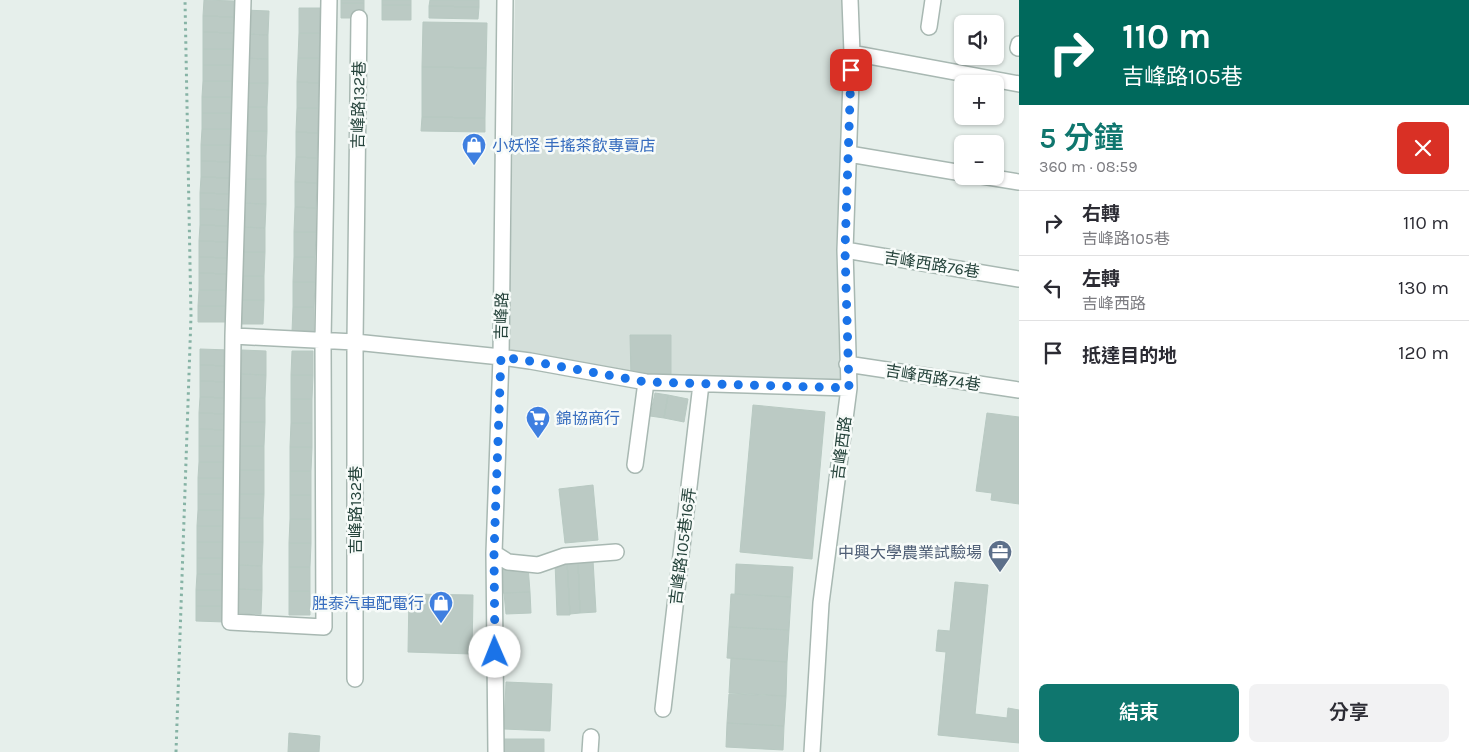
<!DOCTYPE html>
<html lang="zh-TW">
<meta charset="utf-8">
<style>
body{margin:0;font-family:Karla,"Noto Sans TC",sans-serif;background:#f2f2f3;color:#2b2b33;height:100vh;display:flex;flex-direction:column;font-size:19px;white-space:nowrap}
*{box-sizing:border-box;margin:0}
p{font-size:16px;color:#7c7c81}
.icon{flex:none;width:28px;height:28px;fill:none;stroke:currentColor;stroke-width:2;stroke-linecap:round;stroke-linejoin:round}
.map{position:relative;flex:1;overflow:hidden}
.panel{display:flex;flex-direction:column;background:#fff;width:450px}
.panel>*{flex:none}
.top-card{background:#00695c;color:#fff;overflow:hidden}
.fabs{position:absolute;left:954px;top:15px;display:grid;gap:10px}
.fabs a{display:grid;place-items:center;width:50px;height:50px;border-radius:8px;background:#fff;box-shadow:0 1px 4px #0004;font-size:25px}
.pin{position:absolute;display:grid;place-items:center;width:42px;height:42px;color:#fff;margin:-21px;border-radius:10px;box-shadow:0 2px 8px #0006}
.me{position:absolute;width:55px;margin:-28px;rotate:359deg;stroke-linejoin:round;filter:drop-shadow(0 0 4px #0008)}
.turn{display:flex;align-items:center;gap:18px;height:105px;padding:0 20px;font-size:22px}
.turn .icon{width:65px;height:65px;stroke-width:2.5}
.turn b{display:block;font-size:35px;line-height:42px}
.round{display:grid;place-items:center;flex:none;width:52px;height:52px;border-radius:8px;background:#f2f2f3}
.headline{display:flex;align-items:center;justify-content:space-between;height:85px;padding:0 20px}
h1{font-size:30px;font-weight:600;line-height:38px;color:#0f766e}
.button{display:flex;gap:10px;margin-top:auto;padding:10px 20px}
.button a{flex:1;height:58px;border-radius:8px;background:#0f766e;color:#fff;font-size:20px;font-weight:600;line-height:58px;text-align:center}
.button a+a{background:#f2f2f3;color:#2b2b33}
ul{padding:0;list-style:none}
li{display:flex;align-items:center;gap:15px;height:65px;padding:0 20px;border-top:1px solid #e1e1e2}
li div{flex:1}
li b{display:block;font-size:19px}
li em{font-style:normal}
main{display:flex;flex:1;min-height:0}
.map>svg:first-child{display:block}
.built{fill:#d4dfda}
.building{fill:#bbcac4;stroke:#b8c9c2}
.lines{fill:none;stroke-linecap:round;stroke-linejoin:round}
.minor-casing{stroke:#a8b8b2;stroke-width:18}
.path{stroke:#86b3a5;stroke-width:3;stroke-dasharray:2.5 4;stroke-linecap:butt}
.minor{stroke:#fff;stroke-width:15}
.route{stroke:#1a73e8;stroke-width:9;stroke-dasharray:0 16.2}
.labels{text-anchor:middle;stroke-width:5;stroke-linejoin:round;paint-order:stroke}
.street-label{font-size:16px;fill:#24423a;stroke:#f7fbf9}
.shop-label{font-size:16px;fill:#366cbe;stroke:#f7fbf9;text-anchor:start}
.service-label{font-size:16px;fill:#4e5e75;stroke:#f7fbf9;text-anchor:end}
</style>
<main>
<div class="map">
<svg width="1019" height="752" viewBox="0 0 1019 752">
<rect width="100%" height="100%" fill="#e6efeb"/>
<path class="built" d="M515 0H843L845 54 836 249 840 382 701 384 509 352Z"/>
<path class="building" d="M204 0 234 1V17L203 16Z
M341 0H364V3H341Z
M382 0H411V5H382Z
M430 0H479V7L429 6Z
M341 3H364V18H341Z
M382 5H411V20H382Z
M429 6 479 7 478 19 429 18Z
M299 8H320V33H299Z
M244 10 269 11 268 35 244 34Z
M203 16 234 17V33L203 32Z
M423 22 487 23 486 68 422 67Z
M203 32 234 33 233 49H203Z
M299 33H320L319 58H298Z
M244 34 268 35V59L243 58Z
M203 49H233V65H203Z
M243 58 268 59V83H243Z
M298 58H319V83L297 82Z
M203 65H233V81H203Z
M422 67 486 68 485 118 422 117Z
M203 81H233V97H202Z
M297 82 319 83 318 108H297Z
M243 83H268L267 107H243Z
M202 97H233L232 113H202Z
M243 107H267V131H242Z
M297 108H318V133L296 132Z
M202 113H232V129H202Z
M422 117 485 118V132L421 131Z
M202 129H232V145H201Z
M242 131H267L266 156 242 155Z
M296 132 318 133 317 158 296 157Z
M201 145H232V162L201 161Z
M242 155 266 156V179H241Z
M296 157 317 158V183L295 182Z
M201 161 232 162 231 178 201 177Z
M201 177 231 178V194L200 193Z
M241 179H266V204L241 203Z
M295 182 317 183 316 208 295 207Z
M200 193 231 194V210L200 209Z
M241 203 266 204 265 228 241 227Z
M295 207 316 208V232H294Z
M200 209 231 210 230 226 200 225Z
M200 225 230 226V242L199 241Z
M241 227 265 228V252H240Z
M294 232H316L315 257H294Z
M199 241 230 242V258L199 257Z
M240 252H265L264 276H240Z
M199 257 230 258V274L199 273Z
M294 257H315V282H293Z
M199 273 230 274 229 290H199Z
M240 276H264V300H239Z
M293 282H315L314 307H293Z
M199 290H229V306H198Z
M239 300H264L263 324H239Z
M198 306H229V322H198Z
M293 307H314V332H292Z
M630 335H671V376L631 377Z
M200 349 229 350V366L200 365Z
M242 350 266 351V375L241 374Z
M292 351H313V375H291Z
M200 365 229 366V382L200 381Z
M241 374 266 375 265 398H241Z
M291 375H313L312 399H291Z
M200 381 229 382 228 398 200 397Z
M655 393 668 395 664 418 650 416Z
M668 395 688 399 684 422 664 418Z
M200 397 228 398V414L199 413Z
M241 398H265V422H240Z
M291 399H312V423H291Z
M753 405 825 412 812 559 740 552Z
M199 413 228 414V430L199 429Z
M987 413 1019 417V504L991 500 992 493 976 491Z
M240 422H265L264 446H240Z
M291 423H312V447H290Z
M199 429 228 430V446H199Z
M199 446H228L227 462H199Z
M240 446H264V470H239Z
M290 447H312L311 471H290Z
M199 462H227V478H198Z
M239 470H264V494H239Z
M290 471H311V495H290Z
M198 478H227V494H198Z
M593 485 598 540 565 543 559 489Z
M198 494H227L226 510H198Z
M239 494H264L263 518H238Z
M290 495H311V519H290Z
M198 510H226V526H197Z
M238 518H263V542H238Z
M290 519H311V543H289Z
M197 526H226V542H197Z
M197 542H226V558H197Z
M238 542H263L262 566 238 565Z
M289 543H311L310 567H289Z
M197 558H226L225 574H197Z
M593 560 596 612 580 613 578 561Z
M567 561 570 615H557L555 562Z
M567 561H578L580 613 570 614Z
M736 564 793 567 791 597 735 594Z
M238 565 262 566V590L237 589Z
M528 566 530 592 503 593 502 568Z
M289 567H310V591H289Z
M197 574H225V590H196Z
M955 582 988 585 975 714 1007 718 1008 708 1019 710V743L938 735 946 652 936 651 938 630 950 631Z
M237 589 262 590 261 614 237 613Z
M196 590H225V606H196Z
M289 591H310V615H289Z
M530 592 531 613 506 614 504 593Z
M409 594 473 595 472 654 408 652Z
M731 594 791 597 789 630 729 627Z
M196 606H225V622L196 621Z
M729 627 789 630 787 662 727 658Z
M731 658 787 662 786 696 729 693Z
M506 682 552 684 550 731 504 729Z
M729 694 786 696 784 726 727 723Z
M727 723 784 726 783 750 726 747Z
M289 733 320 736 319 752H288Z
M503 739H544V752H503Z"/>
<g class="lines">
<defs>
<path id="minor" d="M243 0 233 336 230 622 324 627 323 341 329 0
M929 27 933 0
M1018 48 1019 44
M852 53 1019 84
M849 154 962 173
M982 176 1019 182
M845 250 1019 279
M233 336 355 342 501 357 530 361 646 382 849 388
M847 364 1019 390
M635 465 646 382
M494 553 508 562 538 565 564 556 616 552
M355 679V342L359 18
M663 709 701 384
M496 752 494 553 501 357 505 0
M590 752 591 737
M812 752 821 603 849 388 845 250 852 53 850 0"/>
</defs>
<use href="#minor" class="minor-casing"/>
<path class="path" d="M176 752 191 316 185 0"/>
<use href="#minor" class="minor"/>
</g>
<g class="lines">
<path class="route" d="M495 652 494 553 501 357 530 361 646 382 849 388 845 250 851 70"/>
</g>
<defs>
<symbol id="shop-pin" viewBox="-11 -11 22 30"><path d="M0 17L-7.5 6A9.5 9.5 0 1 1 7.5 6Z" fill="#3f7fe0" stroke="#f7fbf9"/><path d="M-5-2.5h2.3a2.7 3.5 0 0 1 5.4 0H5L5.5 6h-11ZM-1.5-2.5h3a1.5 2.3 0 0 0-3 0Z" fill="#fff"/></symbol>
<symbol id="supermarket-pin" viewBox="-11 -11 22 30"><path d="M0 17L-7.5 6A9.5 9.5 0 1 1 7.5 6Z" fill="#3f7fe0" stroke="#f7fbf9"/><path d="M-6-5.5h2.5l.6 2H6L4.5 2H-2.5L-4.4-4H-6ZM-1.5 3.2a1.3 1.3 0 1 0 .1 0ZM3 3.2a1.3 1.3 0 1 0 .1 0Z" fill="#fff"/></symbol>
<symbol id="office-pin" viewBox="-11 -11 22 30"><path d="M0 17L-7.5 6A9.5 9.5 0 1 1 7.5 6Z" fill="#5c6f8a" stroke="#f7fbf9"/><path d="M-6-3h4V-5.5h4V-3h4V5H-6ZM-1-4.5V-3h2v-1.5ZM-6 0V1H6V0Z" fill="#fff"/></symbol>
</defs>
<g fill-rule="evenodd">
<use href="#shop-pin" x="460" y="131" width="28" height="38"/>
<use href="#supermarket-pin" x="524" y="404" width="28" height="38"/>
<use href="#office-pin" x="986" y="538" width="28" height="38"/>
<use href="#shop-pin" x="427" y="589" width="28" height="38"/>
</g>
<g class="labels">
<g class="street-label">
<text transform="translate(358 105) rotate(-89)" y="6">吉峰路132巷</text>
<text transform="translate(932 264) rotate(9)" y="6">吉峰西路76巷</text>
<text transform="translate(501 316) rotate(-89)" y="6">吉峰路</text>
<text transform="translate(933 377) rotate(9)" y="6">吉峰西路74巷</text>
<text transform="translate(841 448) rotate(-83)" y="6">吉峰西路</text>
<text transform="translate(355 510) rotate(-90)" y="6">吉峰路132巷</text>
<text transform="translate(682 546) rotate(-83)" y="6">吉峰路105巷16弄</text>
</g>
<g class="shop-label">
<text x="492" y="151">小妖怪 手搖茶飲專賣店</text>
<text x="556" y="424">錦協商行</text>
<text x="424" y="609" text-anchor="end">胜泰汽車配電行</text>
</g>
<g class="service-label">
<text x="982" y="558">中興大學農業試驗場</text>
</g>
</g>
</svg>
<div class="fabs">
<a><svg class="icon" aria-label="sound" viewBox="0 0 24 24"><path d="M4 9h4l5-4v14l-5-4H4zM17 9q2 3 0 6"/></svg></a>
<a>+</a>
<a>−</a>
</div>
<div class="pin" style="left:851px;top:70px;background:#d93025"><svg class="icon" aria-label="arrive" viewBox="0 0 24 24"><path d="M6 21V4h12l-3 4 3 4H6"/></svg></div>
<svg class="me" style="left:495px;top:652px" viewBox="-20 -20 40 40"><circle r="19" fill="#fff"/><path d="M0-13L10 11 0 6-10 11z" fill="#1a73e8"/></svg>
</div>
<section class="panel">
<div class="top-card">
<div class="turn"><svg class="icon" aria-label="right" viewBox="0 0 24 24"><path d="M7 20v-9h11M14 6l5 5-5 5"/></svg><div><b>110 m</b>吉峰路105巷</div></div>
</div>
<div class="headline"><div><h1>5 分鐘</h1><p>360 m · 08:59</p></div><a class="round" style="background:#d93025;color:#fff"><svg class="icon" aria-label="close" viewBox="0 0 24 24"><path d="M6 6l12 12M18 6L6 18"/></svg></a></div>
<ul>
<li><svg class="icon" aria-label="right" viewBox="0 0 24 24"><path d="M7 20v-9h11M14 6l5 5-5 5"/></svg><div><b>右轉</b><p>吉峰路105巷</p></div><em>110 m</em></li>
<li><svg class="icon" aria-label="left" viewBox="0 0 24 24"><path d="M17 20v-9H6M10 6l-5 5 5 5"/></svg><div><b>左轉</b><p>吉峰西路</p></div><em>130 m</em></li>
<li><svg class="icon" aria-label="arrive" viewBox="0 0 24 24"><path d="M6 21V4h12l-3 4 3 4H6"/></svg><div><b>抵達目的地</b></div><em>120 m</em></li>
</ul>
<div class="button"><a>結束</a><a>分享</a></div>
</section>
</main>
